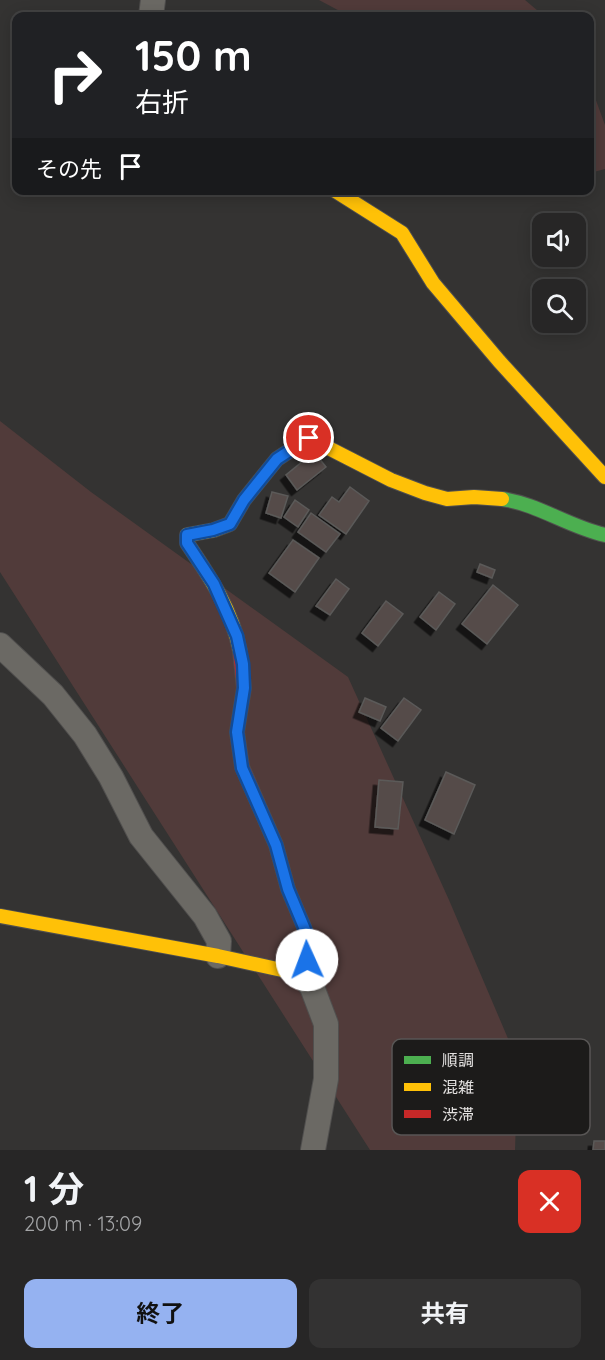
<!DOCTYPE html>
<html lang="ja">
<meta charset="utf-8">
<style>
body{margin:0;font-family:Quicksand,"Noto Sans JP",sans-serif;background:#333232;color:#f1f3f6;height:100vh;display:flex;flex-direction:column;font-size:22px;white-space:nowrap}
*{box-sizing:border-box;margin:0}
p{font-size:20px;color:#a4a5a7}
.icon{flex:none;width:33px;height:33px;fill:none;stroke:currentColor;stroke-width:2;stroke-linecap:round;stroke-linejoin:round}
.map{position:relative;height:1150px;overflow:hidden}
.side{display:flex;flex-direction:column;background:#272626;flex:1}
.side>*{flex:none}
.top-card{position:absolute;left:12px;top:12px;width:582px;height:183px;border-radius:12px;box-shadow:0 3px 15px #0003,0 0 0 2px #434343;background:#202124;color:#fff;overflow:hidden}
.tools{position:absolute;left:532px;top:213px;display:grid;gap:12px}
.tools a{display:grid;place-items:center;width:54px;height:54px;border-radius:12px;background:#272626;box-shadow:0 3px 15px #0003,0 0 0 2px #434343;font-size:30px}
.pin{position:absolute;display:grid;place-items:center;width:51px;height:51px;color:#fff;margin:-26px;border:3px solid #fff;border-radius:50%;box-shadow:0 2px 6px #0007}
.me{position:absolute;width:66px;margin:-33px;rotate:358deg;stroke-linejoin:round;filter:drop-shadow(0 0 4px #0008)}
.turn{display:flex;align-items:center;gap:21px;height:126px;padding:0 24px;font-size:27px}
.turn .icon{width:78px;height:78px;stroke-width:2.5}
.turn b{display:block;font-size:42px;line-height:51px}
.then{display:flex;align-items:center;height:57px;padding:0 24px;background:#0003;gap:12px;font-size:22px}
.round{display:grid;place-items:center;flex:none;width:63px;height:63px;border-radius:12px;background:#333232}
.overview{display:flex;align-items:center;justify-content:space-between;height:102px;padding:0 24px}
h1{font-size:36px;font-weight:700;line-height:45px}
.action{display:flex;gap:12px;margin-top:auto;padding:12px 24px}
.action a{flex:1;height:69px;border-radius:12px;background:#95b2f1;color:#111;font-size:24px;font-weight:700;line-height:69px;text-align:center}
.action a+a{background:#333232;color:#f1f3f6}
.map>svg:first-child{display:block}
.green{fill:#513b3a}
.building{fill:#544c4a;stroke:#5b5a59;stroke-width:1.5;filter:url(#shadow)}
.lines{fill:none;stroke-linecap:round;stroke-linejoin:round}
.street-casing{stroke:#504f4e;stroke-width:26}
.fast-casing{stroke:#504f4e;stroke-width:16}
.slow-casing{stroke:#504f4e;stroke-width:16}
.jam-casing{stroke:#504f4e;stroke-width:16}
.street{stroke:#6b6964;stroke-width:24}
.fast{stroke:#4caf50;stroke-width:14}
.slow{stroke:#ffc107;stroke-width:14}
.jam{stroke:#c62828;stroke-width:14}
.route-casing{stroke:#114b97;stroke-width:15}
.route{stroke:#1a73e8;stroke-width:10}
.key{fill:#1c1b1a;stroke:#585655;stroke-width:1.5}
.key-label{font-size:16px;fill:#e3e1e0}
</style>
<div class="map">
<svg width="605" height="1150" viewBox="0 0 605 1150">
<defs>
<filter id="shadow"><feDropShadow dx="-5.5" dy="5.5" stdDeviation="0" flood-color="#0009"/></filter>
</defs>
<rect width="100%" height="100%" fill="#343332"/>
<path class="green" d="M319 0H525L544 16H349Z
M590 84 605 125V169L590 173Z
M0 421 91 492 348 677 449 900 518 1062 515 1150H370L0 572Z"/>
<path class="building" d="M314 452 326 467 297 490 286 475Z
M350 487 369 501 346 534 319 515 332 497 339 502Z
M272 492 288 496 281 518 266 513Z
M295 500 309 510 298 527 284 517Z
M311 513 340 534 326 552 298 532Z
M293 540 319 558 295 592 269 573Z
M480 564 495 570 492 578 477 572Z
M336 579 349 589 330 615 316 606Z
M493 585 518 605 487 644 462 624Z
M439 592 455 604 436 630 420 617Z
M386 601 403 614 378 646 362 633Z
M365 698 386 707 380 721 359 712Z
M404 698 421 710 398 741 381 728Z
M446 772 475 785 454 834 425 820Z
M379 780 403 782 398 829 375 827Z
M594 1141H605V1150H593Z"/>
<g class="lines">
<defs>
<path id="street" d="M151 16 153 0
M0 645 53 695 85 735 111 777 141 836 205 916 219 941 218 956
M298 969 312 987 326 1024V1079L313 1150"/>
<path id="fast" d="M502 499C538 504 569 527 605 535"/>
<path id="slow" d="M334 190 402 233 433 283 499 361 605 477
M240 651C232 610 210 577 187 543V535L214 530 230 524 244 500 277 459 309 438 391 480 425 493 447 499 474 497 502 499
M0 916 218 956 291 972C312 963 312 946 304 927"/>
<path id="jam" d="M240 651 244 688 237 732 242 767 276 845 288 889 304 927"/>
</defs>
<use href="#street" class="street-casing"/>
<use href="#fast" class="fast-casing"/>
<use href="#slow" class="slow-casing"/>
<use href="#jam" class="jam-casing"/>
<use href="#street" class="street"/>
<use href="#fast" class="fast"/>
<use href="#slow" class="slow"/>
<use href="#jam" class="jam"/>
</g>
<g class="lines">
<defs>
<path id="route" d="M307 960 309 939 288 889 276 845 242 768 237 732 244 688 243 664 237 636 214 584 187 543V535L213 530 230 524 244 500 277 459 309 438"/>
</defs>
<use href="#route" class="route-casing"/>
<use href="#route" class="route"/>
</g>
<rect x="392" y="1039" width="198" height="96" rx="9" class="key"/>
<rect x="404" y="1056" width="27" height="8" fill="#4caf50"/>
<rect x="404" y="1083" width="27" height="8" fill="#ffc107"/>
<rect x="404" y="1110" width="27" height="8" fill="#c62828"/>
<g class="key-label">
<text x="442" y="1066">順調</text>
<text x="442" y="1093">混雑</text>
<text x="442" y="1120">渋滞</text>
</g>
</svg>
<div class="tools">
<a><svg class="icon" aria-label="sound" viewBox="0 0 24 24"><path d="M4 9h4l5-4v14l-5-4H4zM17 9q2 3 0 6"/></svg></a>
<a><svg class="icon" aria-label="search" viewBox="0 0 24 24"><circle cx="10" cy="10" r="6"/><path d="M15 15l6 6"/></svg></a>
</div>
<div class="pin" style="left:309px;top:438px;background:#d93025"><svg class="icon" aria-label="arrive" viewBox="0 0 24 24"><path d="M6 21V4h12l-3 4 3 4H6"/></svg></div>
<svg class="me" style="left:307px;top:960px" viewBox="-20 -20 40 40"><circle r="19" fill="#fff"/><path d="M0-13L10 11 0 6-10 11z" fill="#1a73e8"/></svg>
<div class="top-card">
<div class="turn"><svg class="icon" aria-label="right" viewBox="0 0 24 24"><path d="M7 20v-9h11M14 6l5 5-5 5"/></svg><div><b>150 m</b>右折</div></div>
<div class="then">その先<svg class="icon" aria-label="arrive" viewBox="0 0 24 24"><path d="M6 21V4h12l-3 4 3 4H6"/></svg></div>
</div>
</div>
<section class="side">
<div class="overview"><div><h1>1 分</h1><p>200 m · 13:09</p></div><a class="round" style="background:#d93025;color:#fff"><svg class="icon" aria-label="close" viewBox="0 0 24 24"><path d="M6 6l12 12M18 6L6 18"/></svg></a></div>
<div class="action"><a>終了</a><a>共有</a></div>
</section>
